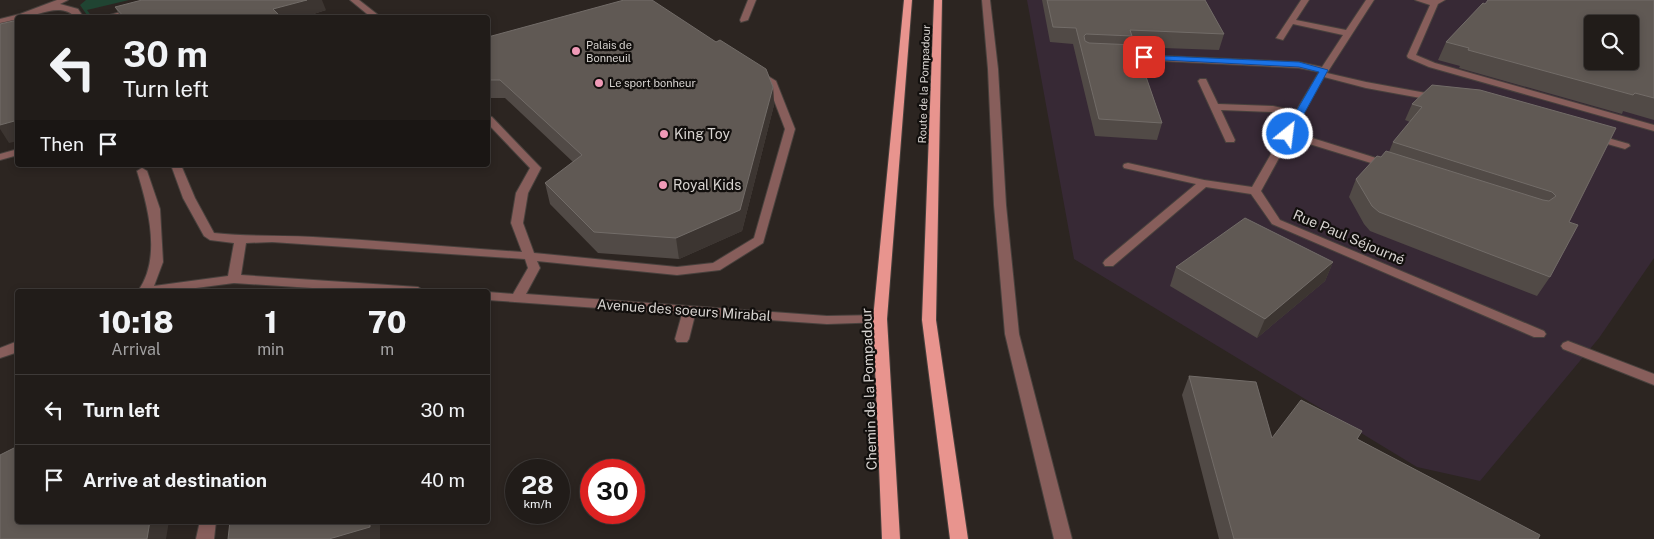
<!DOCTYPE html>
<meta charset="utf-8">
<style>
body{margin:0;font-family:"Public Sans",sans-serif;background:#2d2926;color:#f1f3f6;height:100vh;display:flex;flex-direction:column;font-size:19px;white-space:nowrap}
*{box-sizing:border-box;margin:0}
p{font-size:16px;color:#a2a1a2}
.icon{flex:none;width:28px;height:28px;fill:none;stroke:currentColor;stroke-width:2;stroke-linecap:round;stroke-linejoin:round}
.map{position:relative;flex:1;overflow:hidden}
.side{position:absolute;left:15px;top:289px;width:475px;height:235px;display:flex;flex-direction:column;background:#211c19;border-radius:5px;box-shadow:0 2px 8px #0003,0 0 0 1px #3e3a38}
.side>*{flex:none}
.guide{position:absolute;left:15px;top:15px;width:475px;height:152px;border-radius:5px;box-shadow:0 2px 8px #0003,0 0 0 1px #3e3a38;background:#211c19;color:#f1f3f6;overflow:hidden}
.fabs{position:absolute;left:1584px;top:15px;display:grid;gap:10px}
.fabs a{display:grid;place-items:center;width:55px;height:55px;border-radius:5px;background:#211c19;box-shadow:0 2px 8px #0003,0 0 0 1px #3e3a38;font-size:25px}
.speed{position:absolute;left:505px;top:459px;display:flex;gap:10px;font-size:25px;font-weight:700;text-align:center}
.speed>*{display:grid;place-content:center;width:65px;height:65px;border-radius:50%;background:#211c19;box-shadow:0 2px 8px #0003,0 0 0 1px #3e3a38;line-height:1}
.speed small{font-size:12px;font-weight:400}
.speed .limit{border:8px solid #d22;background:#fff;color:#111}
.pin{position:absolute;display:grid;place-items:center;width:42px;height:42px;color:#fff;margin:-21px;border-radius:10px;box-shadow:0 2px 8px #0006}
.me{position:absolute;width:55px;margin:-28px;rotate:29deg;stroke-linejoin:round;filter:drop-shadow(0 0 4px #0008)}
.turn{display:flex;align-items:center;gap:18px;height:105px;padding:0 25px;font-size:22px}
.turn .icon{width:65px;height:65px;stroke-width:2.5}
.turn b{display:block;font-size:35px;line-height:42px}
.then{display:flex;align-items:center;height:48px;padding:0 25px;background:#0003;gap:10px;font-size:19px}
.eta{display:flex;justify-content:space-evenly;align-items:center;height:85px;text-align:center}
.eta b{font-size:30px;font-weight:800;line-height:35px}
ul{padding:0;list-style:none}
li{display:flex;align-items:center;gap:15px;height:70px;padding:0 25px;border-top:1px solid #3e3a38}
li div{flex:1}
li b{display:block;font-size:19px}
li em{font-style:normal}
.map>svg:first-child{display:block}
.industrial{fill:#372935;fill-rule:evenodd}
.green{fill:#204432}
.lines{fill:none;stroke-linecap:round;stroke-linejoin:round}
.minor-casing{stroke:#48413d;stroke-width:2}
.major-casing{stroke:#48413d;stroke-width:2}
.minor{fill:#875e5b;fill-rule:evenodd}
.major{fill:#e8948e;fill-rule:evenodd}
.wall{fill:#514a46}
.shaded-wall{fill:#3c3531}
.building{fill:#605954;stroke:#726c68;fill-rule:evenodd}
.route{fill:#1a73e8;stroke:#114b97}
.poi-dot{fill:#f09ab7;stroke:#120f0d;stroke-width:2}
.labels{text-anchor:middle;stroke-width:4.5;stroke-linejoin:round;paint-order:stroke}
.far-poi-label{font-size:11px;fill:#d8d4d1;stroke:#120f0d;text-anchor:start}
.far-street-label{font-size:11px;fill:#d8d4d1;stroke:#120f0d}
.poi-label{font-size:14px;fill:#d8d4d1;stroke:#120f0d;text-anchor:start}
.street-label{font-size:14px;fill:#d8d4d1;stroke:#120f0d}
</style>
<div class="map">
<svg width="1654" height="539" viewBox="0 0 1654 539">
<rect width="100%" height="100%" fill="#2c2521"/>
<path class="industrial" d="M1027 0H1654V258L1599 338 1480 481 1417 467 1074 259ZM1592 24H1630V61H1592Z"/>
<path class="green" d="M86 0H129L87 10 92 17 89 18 80 5Z"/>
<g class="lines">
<defs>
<path id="minor" d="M57 0H68L60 4 78 9 84 18H76C61 0 36 18 18 18V19L0 23V19L20 14Z
M350 0H359L382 18H372Z
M748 0H756L748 20 741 22 740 20Z
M982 0H990L998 69 1006 205 1019 334 1072 539H1054L1005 334 994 205 988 69Z
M1301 0H1309L1296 20 1346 30 1366 0H1374L1327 73 1366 82 1437 95 1442 98 1437 101 1366 88 1324 77 1293 132 1392 163 1393 165 1392 167H1384L1290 138 1261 191 1280 220 1544 331 1546 334 1544 337H1534L1272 224 1251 194 1206 187 1113 266H1105L1103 263 1105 260 1196 184 1124 168 1123 166 1124 164 1128 163 1204 180 1252 187 1293 116 1273 112 1221 110 1235 140 1234 142H1226L1198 81 1200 79H1206L1218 104 1273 106 1296 111 1319 72 1299 68 1123 59 1119 56 1120 54 1299 62 1322 67 1343 35 1293 24 1283 40 1276 38Z
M1415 0H1445L1438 4 1416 55 1435 63 1654 125V131L1429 67 1408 58 1407 56 1430 5Z
M135 8H138V12L115 18H99Z
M763 73 776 81 795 129 763 243 720 270 677 275 537 261 540 268 526 294 827 316 880 315 885 316 887 319 885 322 827 324 695 315 689 339 687 342H677L675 339 682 314 488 300V292L513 294 528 268 525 259 272 242 246 243 241 275 418 287 424 291H359L234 283 173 291H138C162 258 148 207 137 171L142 168 147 171 160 209 163 262 154 286 228 276 234 243 210 240 204 236 183 198 171 165H181L195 198 214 233C247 237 280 235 313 237 383 241 452 247 522 252L511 223 516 193 530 168 488 124V116L492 117 541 168 528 193 523 223 534 253 677 267 713 263 754 238 785 129 767 82 758 76Z
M1594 134 1629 144 1630 146 1625 149 1590 139V135Z
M18 149V155L0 160V154Z
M18 341V352L0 358V348Z
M1568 341 1654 374V385L1563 349 1561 346 1563 343Z
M200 521H216L214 539H196Z"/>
<path id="major" d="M904 0H912L887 319 900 539H882L873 319Z
M934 0H942L936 320 968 539H950L922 320Z"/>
</defs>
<use href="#minor" class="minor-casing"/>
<use href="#major" class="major-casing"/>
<use href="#minor" class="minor"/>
<use href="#major" class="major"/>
</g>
<path class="wall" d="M1042 0H1205L1224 34 1219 50 1136 47 1162 123 1157 140 1095 136 1073 44 1050 42Z
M1654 0V120L1623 111 1622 114 1459 68 1460 66 1438 60 1446 42 1485 4Z
M115 7 326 10 301 18H121Z
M488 37 773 87 774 105 742 231 679 259 598 253 550 204 545 183 573 162 505 98H488Z
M1412 104 1616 128 1569 222 1550 277 1537 296 1370 231 1364 224 1349 197 1356 179 1381 157 1389 152 1393 142 1410 122 1405 120Z
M1333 262 1325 281 1257 338 1170 286 1176 267Z
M1189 376 1272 438 1358 439 1538 539H1219L1182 395Z"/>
<path class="shaded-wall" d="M307 0H322L326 10 301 18H276L273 9Z
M773 87 774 105 742 231 679 259 676 238Z
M18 120V141L9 143 0 129V125Z
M1333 262 1325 281 1257 338 1265 319Z
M150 521H169L166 539H147Z
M370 521H380V539H329Z"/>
<path class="building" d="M142 0H307L273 9 281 17 278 18H125L115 7Z
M624 0H652L716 42 720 40 766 69 773 87 740 210 676 238 594 232 545 183 582 155 500 80H488V37Z
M1047 0H1205L1224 34 1130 30 1132 36 1086 34 1084 36 1085 41 1089 43 1135 45 1162 123 1099 119 1076 28 1053 27Z
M1488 0H1654V98L1635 93 1633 95 1468 50 1469 48 1446 42 1483 3 1485 4ZM1592 24H1630V61H1592Z
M18 20V120L0 125V24Z
M1432 85 1480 90 1616 128 1569 222 1578 225 1550 277 1379 212 1372 206 1356 179 1377 156 1381 157 1386 151 1543 200 1549 201 1556 196 1552 192 1393 142 1422 107 1412 104Z
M1245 218 1333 262 1265 319 1176 267Z
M1189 376 1256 382 1272 438 1301 400 1362 431 1357 439 1540 535 1538 539H1234Z
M18 446V521H150L147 539H0V455Z
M230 521H370V527L329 539H228Z"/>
<path class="route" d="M1141 55 1299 62 1328 70 1293 134 1288 137 1283 134 1319 72 1299 67 1144 59 1140 57Z"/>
<g class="poi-dot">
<circle cx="576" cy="51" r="5"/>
<circle cx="599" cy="83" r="5"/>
<circle cx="664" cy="134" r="5"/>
<circle cx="663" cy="185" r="5"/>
</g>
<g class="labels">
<g class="far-poi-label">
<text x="586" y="49">Palais de<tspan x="586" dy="13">Bonneuil</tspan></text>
<text x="609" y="87">Le sport bonheur</text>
</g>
<g class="far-street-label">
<text transform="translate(924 84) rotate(-88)" y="4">Route de la Pompadour</text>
</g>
<g class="poi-label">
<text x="674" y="139">King Toy</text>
<text x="673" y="190">Royal Kids</text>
</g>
<g class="street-label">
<text transform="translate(1349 237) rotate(23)" y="5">Rue Paul Séjourné</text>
<text transform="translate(684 310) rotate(4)" y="5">Avenue des soeurs Mirabal</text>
<text transform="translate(869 389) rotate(-92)" y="5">Chemin de la Pompadour</text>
</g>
</g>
</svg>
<div class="fabs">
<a><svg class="icon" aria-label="search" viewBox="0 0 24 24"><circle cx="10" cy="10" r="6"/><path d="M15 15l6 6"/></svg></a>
</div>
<div class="speed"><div>28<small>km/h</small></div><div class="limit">30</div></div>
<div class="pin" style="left:1144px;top:57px;background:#d93025"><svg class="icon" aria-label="arrive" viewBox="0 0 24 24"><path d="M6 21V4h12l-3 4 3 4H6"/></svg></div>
<svg class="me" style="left:1288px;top:134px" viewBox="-20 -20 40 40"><circle r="17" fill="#1a73e8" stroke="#fff" stroke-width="3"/><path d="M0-11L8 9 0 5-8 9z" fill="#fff"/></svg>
<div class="guide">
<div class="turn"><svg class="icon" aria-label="left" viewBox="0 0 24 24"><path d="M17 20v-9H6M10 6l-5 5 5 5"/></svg><div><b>30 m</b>Turn left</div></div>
<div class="then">Then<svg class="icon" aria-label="arrive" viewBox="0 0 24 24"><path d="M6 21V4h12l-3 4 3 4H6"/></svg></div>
</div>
<section class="side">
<div class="eta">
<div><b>10:18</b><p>Arrival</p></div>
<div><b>1</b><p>min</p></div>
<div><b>70</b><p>m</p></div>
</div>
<ul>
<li><svg class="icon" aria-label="left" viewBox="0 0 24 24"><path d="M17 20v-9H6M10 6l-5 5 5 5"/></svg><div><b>Turn left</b></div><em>30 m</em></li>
<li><svg class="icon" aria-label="arrive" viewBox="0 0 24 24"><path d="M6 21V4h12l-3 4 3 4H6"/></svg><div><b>Arrive at destination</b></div><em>40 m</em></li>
</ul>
</section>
</div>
